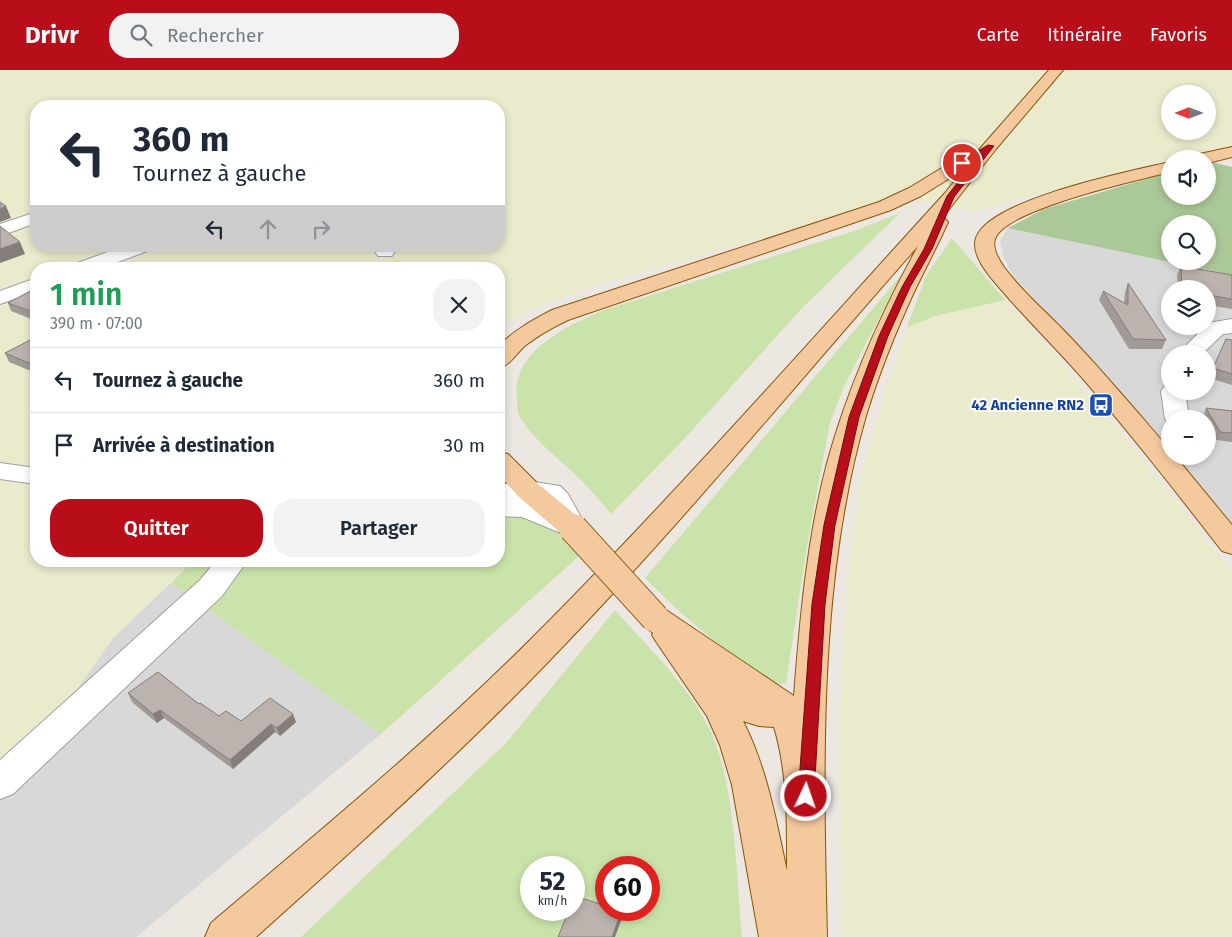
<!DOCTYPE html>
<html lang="fr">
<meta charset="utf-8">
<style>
body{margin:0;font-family:"Fira Sans",sans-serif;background:#f2f2f3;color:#1f2937;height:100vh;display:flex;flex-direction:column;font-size:19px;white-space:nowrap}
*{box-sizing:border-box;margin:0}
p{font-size:16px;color:#747a83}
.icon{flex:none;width:28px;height:28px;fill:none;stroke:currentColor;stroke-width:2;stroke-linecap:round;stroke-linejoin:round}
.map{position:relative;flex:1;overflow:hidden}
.drawer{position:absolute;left:30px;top:192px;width:475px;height:305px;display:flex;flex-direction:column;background:#fff;border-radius:20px;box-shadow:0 2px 8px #0003}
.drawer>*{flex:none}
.banner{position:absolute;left:30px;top:30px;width:475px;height:152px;border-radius:20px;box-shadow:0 2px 8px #0003;background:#fff;color:#1f2937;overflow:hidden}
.needle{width:32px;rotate:270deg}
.fabs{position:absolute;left:1161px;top:15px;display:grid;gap:10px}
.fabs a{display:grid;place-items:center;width:55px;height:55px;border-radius:50%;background:#fff;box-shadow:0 2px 8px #0003;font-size:25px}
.speed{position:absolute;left:520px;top:786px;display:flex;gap:10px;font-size:25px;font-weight:700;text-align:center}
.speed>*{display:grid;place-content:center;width:65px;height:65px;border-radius:50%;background:#fff;box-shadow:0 2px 8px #0003;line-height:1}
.speed small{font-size:12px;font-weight:400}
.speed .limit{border:8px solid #d22;background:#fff;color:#111}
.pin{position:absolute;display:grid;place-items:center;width:42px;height:42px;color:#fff;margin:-21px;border:2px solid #fff;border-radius:50%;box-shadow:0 1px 5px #0007}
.me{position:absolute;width:55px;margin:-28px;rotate:3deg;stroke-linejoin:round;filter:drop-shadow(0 0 4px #0008)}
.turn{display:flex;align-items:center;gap:18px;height:105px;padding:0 20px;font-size:22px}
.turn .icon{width:65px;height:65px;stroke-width:2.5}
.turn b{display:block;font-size:35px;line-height:42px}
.lanes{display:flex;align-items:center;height:48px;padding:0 20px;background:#0003;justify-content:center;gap:25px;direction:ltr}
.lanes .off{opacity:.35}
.round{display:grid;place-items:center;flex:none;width:52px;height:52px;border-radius:20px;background:#f2f2f3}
.headline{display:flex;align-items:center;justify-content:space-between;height:85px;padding:0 20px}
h1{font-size:30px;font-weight:600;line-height:38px;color:#1e9e55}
.button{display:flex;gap:10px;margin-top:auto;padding:10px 20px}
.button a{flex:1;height:58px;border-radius:20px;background:#b80e1a;color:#fff;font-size:20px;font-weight:600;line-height:58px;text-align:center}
.button a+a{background:#f2f2f3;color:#1f2937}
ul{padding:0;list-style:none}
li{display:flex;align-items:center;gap:15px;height:65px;padding:0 20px;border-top:1px solid #e0e1e3}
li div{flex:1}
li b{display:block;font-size:19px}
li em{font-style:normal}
header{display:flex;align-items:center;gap:30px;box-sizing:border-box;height:70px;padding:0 25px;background:#b80e1a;color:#fff}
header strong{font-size:24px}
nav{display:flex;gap:28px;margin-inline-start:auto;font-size:18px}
.search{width:350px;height:45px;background:#f2f2f3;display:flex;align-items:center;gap:12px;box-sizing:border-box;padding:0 18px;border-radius:20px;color:#747a83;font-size:19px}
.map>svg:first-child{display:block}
.residential{fill:#d9d8d8;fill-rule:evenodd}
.farmland{fill:#eaeacd;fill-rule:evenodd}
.grass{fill:#cae3aa;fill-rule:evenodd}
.forest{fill:#aac898;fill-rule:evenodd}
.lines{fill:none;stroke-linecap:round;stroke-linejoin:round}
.minor-casing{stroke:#9f9f9f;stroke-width:2}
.major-casing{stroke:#87550b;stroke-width:2}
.minor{fill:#fff;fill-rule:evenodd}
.major{fill:#f4c99e;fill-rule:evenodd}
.major-bridge-casing{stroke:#87550b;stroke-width:30;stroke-linecap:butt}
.major-bridge{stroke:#f4c99e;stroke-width:28}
.wall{fill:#a29a96}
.shaded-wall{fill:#847d7a}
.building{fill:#bcb3ae;stroke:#847d7a}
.route{fill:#b80e1a;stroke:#780911}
.labels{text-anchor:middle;stroke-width:4;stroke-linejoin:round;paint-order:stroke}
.transit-label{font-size:15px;font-weight:bold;fill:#164399;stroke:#fff;text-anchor:end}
</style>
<header>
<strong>Drivr</strong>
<div class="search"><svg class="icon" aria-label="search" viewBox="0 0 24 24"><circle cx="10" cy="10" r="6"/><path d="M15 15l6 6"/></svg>Rechercher</div>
<nav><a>Carte</a><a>Itinéraire</a><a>Favoris</a></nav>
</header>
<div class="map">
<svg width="1232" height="867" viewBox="0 0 1232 867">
<rect width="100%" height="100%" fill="#ece7e1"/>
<path class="residential" d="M1008 158 1232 205V453L1176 386H1208V349H1170V379L1012 204 1003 186 1000 171ZM1170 219H1208V256H1170ZM1170 284H1208V321H1170Z
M171 513 381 664 136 867H0V694L47 662 113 568Z"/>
<path class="farmland" d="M0 0H1232V77L1170 89 974 141 892 127 828 150 598 214 525 242 499 257V199H36V491H193L113 568 47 662 0 694ZM1170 24H1208V61H1170ZM36 36H499V176H36Z
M1005 230 1061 291 1130 374 1232 502V867H842L839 645 849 497 862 401 888 310 907 257 935 246Z"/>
<path class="grass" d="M900 143 802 238 686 367 611 444C601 432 591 420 581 410 561 390 534 371 520 347 517 342 517 334 517 328 511 281 569 255 604 240L854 161Z
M952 168 1005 230 935 246 907 257 926 206Z
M902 204 845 314 830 352 807 475 786 613 776 615C728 584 685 549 645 508Z
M510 438 526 439 589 477 381 664 171 513 193 491H499V439Z
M615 540C648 577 686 613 709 658 736 713 736 805 742 867H301L507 672ZM531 798H574V840H531ZM606 798H649V840H606Z"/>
<path class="forest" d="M1212 92 1232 97V205L1008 158 1044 139 1170 102V126H1208V93ZM1170 154H1208V191H1170Z"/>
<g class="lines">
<defs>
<path id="minor" d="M36 142V153L0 166V154Z
M124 176H153L150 180 99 199H69L72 195Z
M378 176H398L392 186H378L375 182Z
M36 208V221L0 234V221Z
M1232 249V263L1223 264 1202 284H1178L1208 253Z
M1170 315V321H1185L1189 349H1170V355L1165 349 1161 321 1165 316Z
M0 393 36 398V414L0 409Z
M528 411 560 416 568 424 587 458 583 465 573 468 522 447 499 446V415ZM526 429 542 430 548 437Z
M216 491H247L222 526 13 724 0 729V690L200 510Z"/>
<path id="major" d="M1049 0H1063L996 79 943 147 948 152C938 175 926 197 915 220 896 261 879 303 866 346 818 511 823 697 827 867H759L732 715 720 675 707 646 657 573 652 565 653 563 644 556 639 548 644 540 655 536 666 540 794 626C800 548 807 469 827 393 848 317 880 245 918 176 796 314 679 457 550 590 457 687 356 777 256 867H205L211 853C320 761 430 670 531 569 674 426 808 273 945 123L963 100 921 126 891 140 568 250C553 257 539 265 526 275 516 283 511 295 499 298V276C514 260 533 250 552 240L879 132 909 118 968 82H977ZM743 651 759 656 774 657C788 703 787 753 787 801 776 750 767 698 743 651Z
M1232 77V87L1208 93V89H1193L1195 85Z
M1170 92V102C1139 110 1005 139 995 169 992 178 999 190 1004 197 1023 223 1050 245 1072 269 1106 305 1138 343 1170 380V386H1175L1232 455V484L1222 481C1177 423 1132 365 1084 310 1058 280 1030 253 1004 223 993 210 970 187 976 168 989 129 1132 101 1170 92Z
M499 382 508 384 538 414 583 451 587 458 583 465 573 468 563 465 518 426 499 405Z"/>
</defs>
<use href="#minor" class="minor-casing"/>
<use href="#major" class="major-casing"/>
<use href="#minor" class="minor"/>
<use href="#major" class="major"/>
<defs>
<path id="major-bridge" d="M573 458 655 548"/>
</defs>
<use href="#major-bridge" class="major-bridge-casing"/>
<use href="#major-bridge" class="major-bridge"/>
</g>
<path class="wall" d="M1181 196 1232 205V239L1208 235V219H1178L1177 205Z
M1128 213 1166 270 1162 279H1129L1099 230 1103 221 1124 233 1125 222Z
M36 218V251L11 241 8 233Z
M36 267V303L9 292 5 283Z
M1226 269 1232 270V315L1209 308Z
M1206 338 1232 341V372L1216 370 1208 355V349H1204L1203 347Z
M128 623 199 634 219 646 241 651 296 652 280 666 275 662 233 699 164 648 157 653 132 632Z"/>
<path class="shaded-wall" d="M6 136 11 148 0 152V139Z
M20 172 25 184 0 193V179Z
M160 640 164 648 157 653 153 644Z
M293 644 296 652 280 666 277 658Z
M271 654 275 662 233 699 230 690Z
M621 842V851L615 867H612Z"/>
<path class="building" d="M0 132 6 136 0 139Z
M0 156 20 172 0 179Z
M1181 196 1232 205V229L1208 225V219H1182Z
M1128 213 1166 270 1133 269 1103 221 1128 235Z
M36 218V243L8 233Z
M36 267V296L5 283Z
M1226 269 1232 270V304L1213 298Z
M1206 338 1232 341V363L1220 362Z
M158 602 199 634 200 633 219 646 226 641 241 651 270 628 293 644 277 658 271 654 230 690 160 640 153 644 128 623Z
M575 826 606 836V840H617L621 842 612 867H558L569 840H574V828Z"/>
<path class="route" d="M988 75 994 76 954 127 932 179 910 217 888 266 859 347 835 455 825 534 814 726 811 730 806 732 801 730 798 726 812 534 824 455 849 347 879 266 902 217 924 179 947 126 979 86 965 95 959 93Z"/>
<defs>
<symbol id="bus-square" viewBox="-11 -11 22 22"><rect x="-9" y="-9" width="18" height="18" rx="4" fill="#1a4fb4" stroke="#fff"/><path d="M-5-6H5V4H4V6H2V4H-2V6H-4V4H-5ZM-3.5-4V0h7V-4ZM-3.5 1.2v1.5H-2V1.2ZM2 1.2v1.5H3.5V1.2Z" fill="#fff"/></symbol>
</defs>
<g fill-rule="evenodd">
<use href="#bus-square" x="1087" y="321" width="28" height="28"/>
</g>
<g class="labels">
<g class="transit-label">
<text x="1084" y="340">42 Ancienne RN2</text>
</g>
</g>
</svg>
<div class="fabs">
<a><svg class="needle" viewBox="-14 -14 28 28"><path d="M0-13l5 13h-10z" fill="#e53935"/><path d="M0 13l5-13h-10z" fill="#747a83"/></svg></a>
<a><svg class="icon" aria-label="sound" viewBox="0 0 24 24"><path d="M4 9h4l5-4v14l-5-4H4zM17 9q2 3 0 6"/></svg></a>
<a><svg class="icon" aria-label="search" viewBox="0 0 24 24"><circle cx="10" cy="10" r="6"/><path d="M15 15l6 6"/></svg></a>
<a><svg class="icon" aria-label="layers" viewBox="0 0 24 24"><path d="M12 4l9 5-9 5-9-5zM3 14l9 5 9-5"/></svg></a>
<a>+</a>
<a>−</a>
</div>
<div class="speed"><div>52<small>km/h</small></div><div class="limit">60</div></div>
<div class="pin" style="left:962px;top:93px;background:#d93025"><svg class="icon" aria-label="arrive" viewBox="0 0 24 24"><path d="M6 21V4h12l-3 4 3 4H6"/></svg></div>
<svg class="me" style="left:806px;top:726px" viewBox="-20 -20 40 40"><circle r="17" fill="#b80e1a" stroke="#fff" stroke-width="3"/><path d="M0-11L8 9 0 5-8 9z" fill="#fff"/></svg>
<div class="banner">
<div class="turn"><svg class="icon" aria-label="left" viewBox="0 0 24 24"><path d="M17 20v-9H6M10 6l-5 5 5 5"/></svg><div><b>360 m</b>Tournez à gauche</div></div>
<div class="lanes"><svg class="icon" aria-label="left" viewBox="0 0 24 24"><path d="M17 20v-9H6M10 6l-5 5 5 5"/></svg><svg class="icon off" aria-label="ahead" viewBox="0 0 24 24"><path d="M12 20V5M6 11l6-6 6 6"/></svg><svg class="icon off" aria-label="right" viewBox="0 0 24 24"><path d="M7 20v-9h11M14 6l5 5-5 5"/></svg></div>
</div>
<section class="drawer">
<div class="headline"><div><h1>1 min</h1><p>390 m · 07:00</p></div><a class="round"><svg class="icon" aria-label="close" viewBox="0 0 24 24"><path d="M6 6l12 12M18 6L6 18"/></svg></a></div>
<ul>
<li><svg class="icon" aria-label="left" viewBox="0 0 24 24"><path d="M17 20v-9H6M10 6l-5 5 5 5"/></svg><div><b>Tournez à gauche</b></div><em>360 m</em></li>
<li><svg class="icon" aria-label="arrive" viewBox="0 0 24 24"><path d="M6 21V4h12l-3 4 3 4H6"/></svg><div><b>Arrivée à destination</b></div><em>30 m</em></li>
</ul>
<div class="button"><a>Quitter</a><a>Partager</a></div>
</section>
</div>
